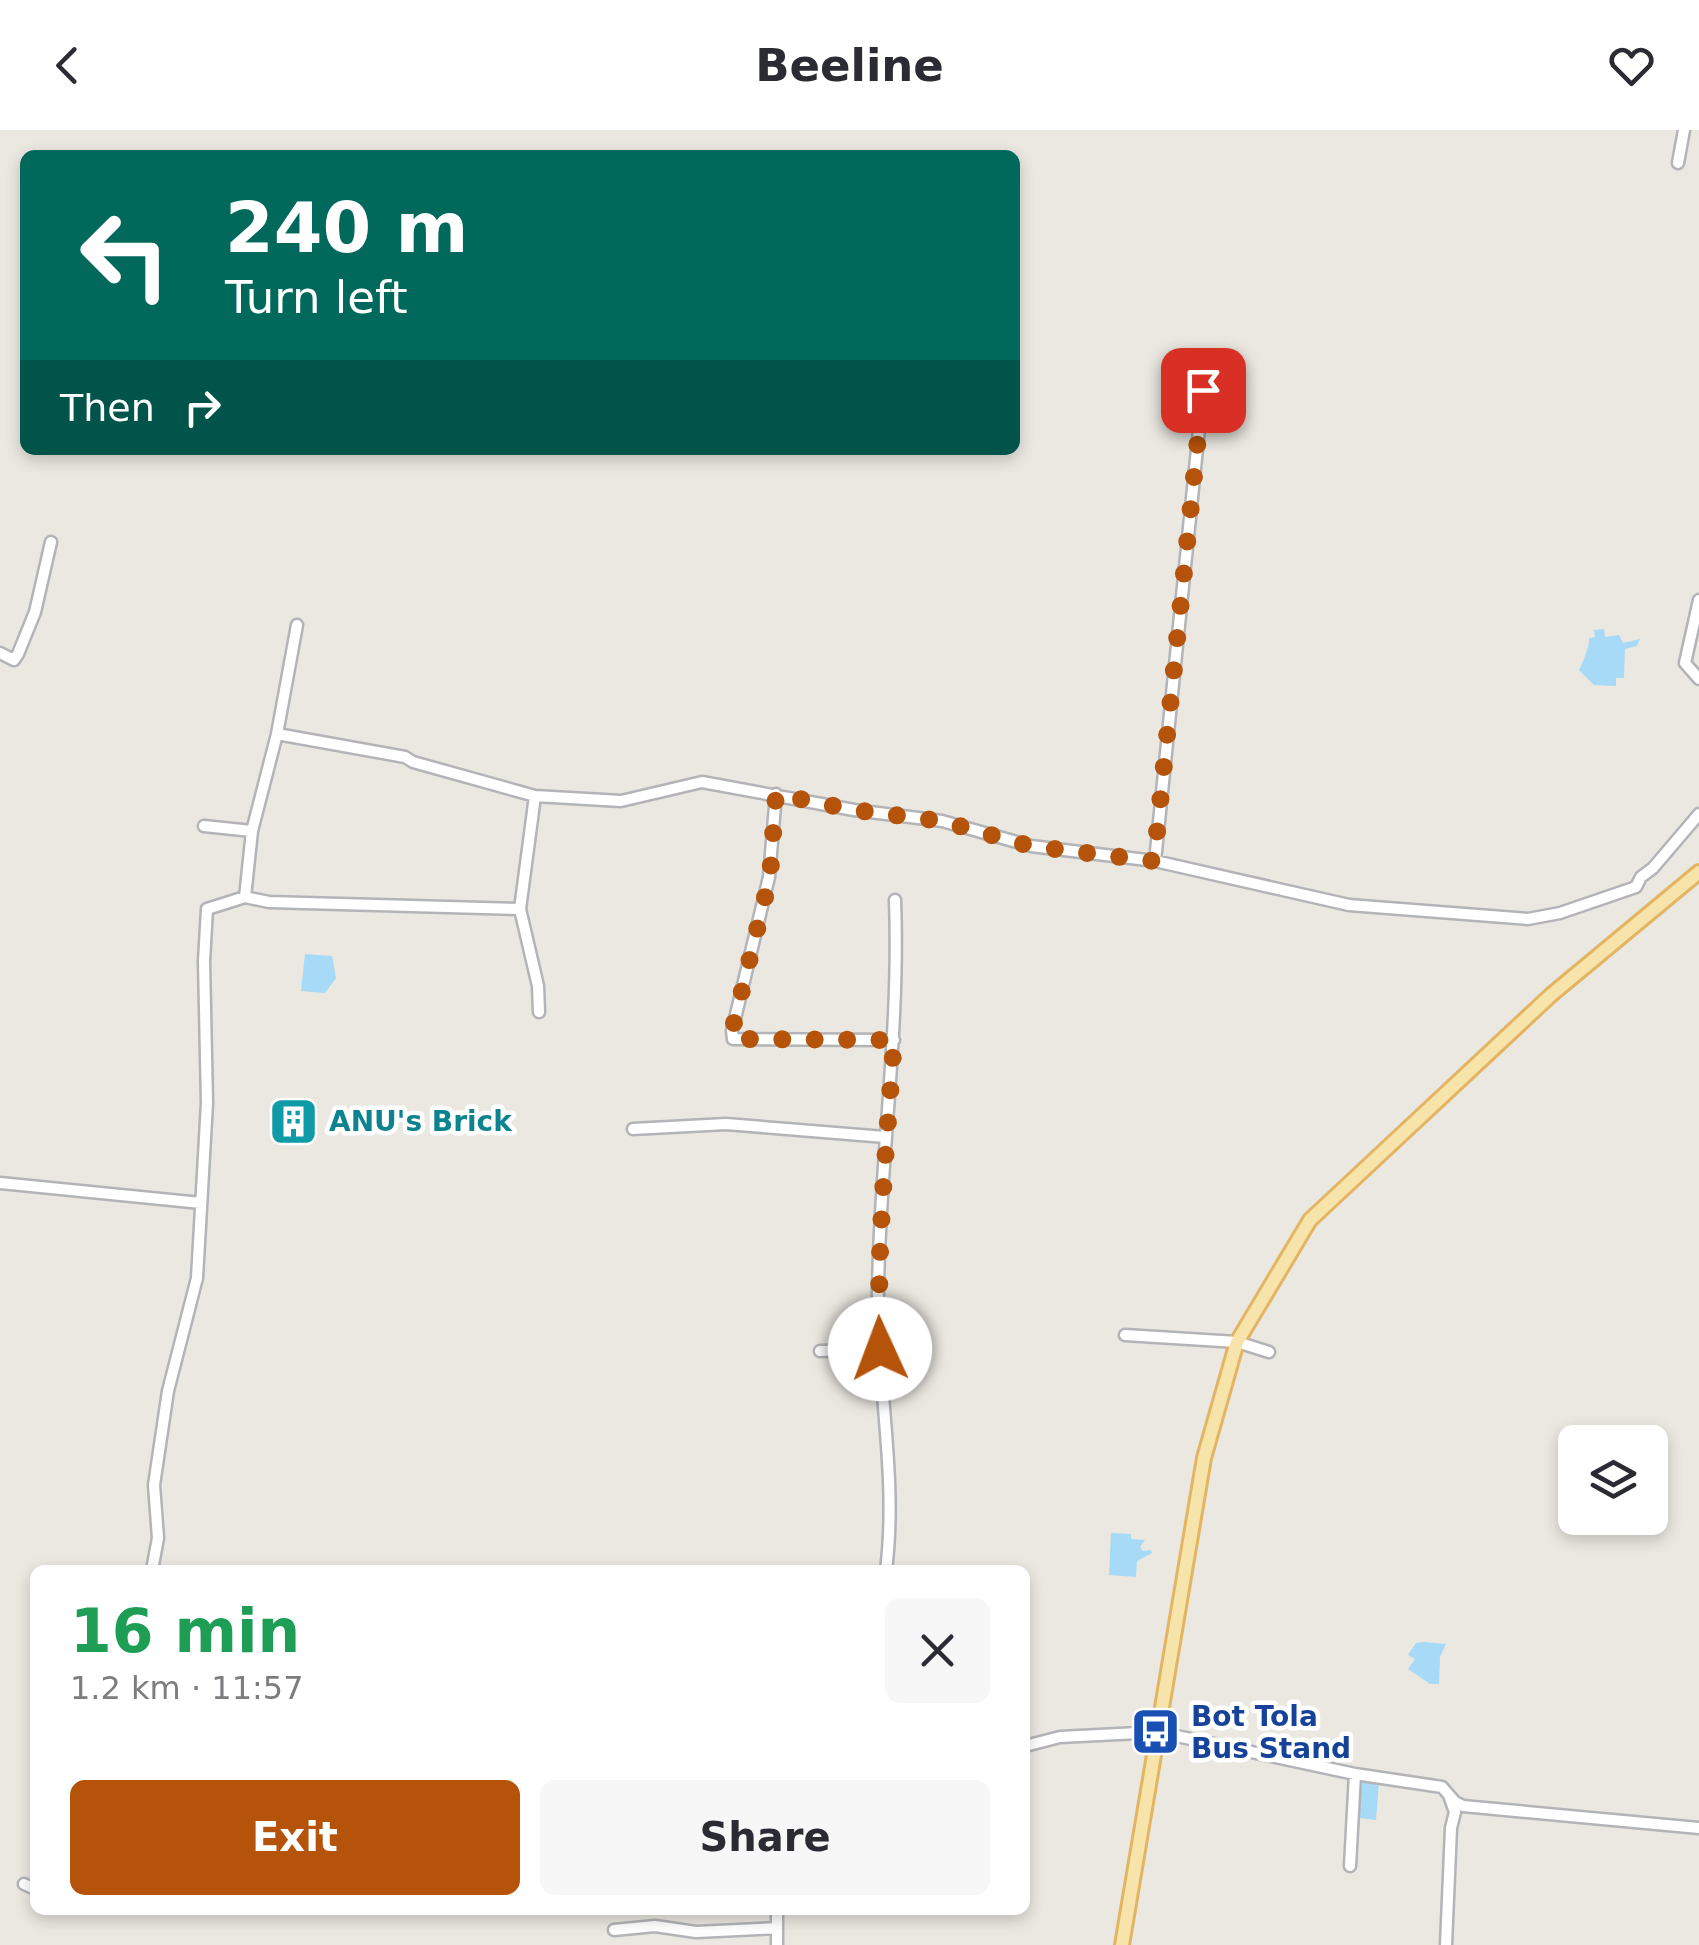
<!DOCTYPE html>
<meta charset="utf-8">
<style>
body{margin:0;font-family:"DejaVu Sans",sans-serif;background:#f7f7f7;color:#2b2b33;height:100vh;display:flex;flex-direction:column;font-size:38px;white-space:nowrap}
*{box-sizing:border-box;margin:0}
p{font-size:32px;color:#7c7c81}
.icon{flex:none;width:55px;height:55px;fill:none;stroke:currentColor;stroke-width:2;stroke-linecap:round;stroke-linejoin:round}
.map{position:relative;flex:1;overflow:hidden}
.drawer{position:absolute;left:30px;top:1435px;width:1000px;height:350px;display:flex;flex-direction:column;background:#fff;border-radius:15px;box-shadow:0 5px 15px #0003}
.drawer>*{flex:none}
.hud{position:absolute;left:20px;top:20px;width:1000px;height:305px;border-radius:15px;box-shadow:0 5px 15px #0003;background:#00695c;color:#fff;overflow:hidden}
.controls{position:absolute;left:1558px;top:1295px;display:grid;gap:20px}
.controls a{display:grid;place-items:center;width:110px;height:110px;border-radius:15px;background:#fff;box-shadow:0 5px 15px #0003;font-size:50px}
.pin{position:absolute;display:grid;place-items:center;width:85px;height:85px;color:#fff;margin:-42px;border-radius:20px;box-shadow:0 5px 15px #0006}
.me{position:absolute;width:110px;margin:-55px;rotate:358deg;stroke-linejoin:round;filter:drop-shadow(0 0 8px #0008)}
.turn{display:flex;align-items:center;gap:35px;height:210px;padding:0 40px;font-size:45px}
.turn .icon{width:130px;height:130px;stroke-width:2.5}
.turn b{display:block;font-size:70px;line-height:85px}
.then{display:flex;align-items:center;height:95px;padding:0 40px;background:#0003;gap:20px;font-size:38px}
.round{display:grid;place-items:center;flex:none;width:105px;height:105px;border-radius:15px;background:#f7f7f7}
.summary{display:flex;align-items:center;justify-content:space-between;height:170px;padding:0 40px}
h1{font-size:60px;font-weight:700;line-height:75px;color:#1e9e55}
.action{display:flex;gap:20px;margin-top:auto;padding:20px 40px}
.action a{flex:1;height:115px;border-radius:15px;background:#b45309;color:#fff;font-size:40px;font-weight:700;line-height:115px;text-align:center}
.action a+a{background:#f7f7f7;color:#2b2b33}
header{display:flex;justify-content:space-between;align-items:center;height:130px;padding:0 40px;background:#fff;font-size:45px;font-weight:700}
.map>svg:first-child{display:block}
.water{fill:#a6daf6}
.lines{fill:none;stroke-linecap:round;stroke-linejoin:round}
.minor-casing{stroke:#b2b4b8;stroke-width:15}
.major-casing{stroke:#e3b562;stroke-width:18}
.minor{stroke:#fff;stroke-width:10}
.major{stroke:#f7e4ab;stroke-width:12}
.route{stroke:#b45309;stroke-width:18;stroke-dasharray:0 32.4}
.labels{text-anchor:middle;stroke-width:9;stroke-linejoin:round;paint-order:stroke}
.culture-label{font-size:28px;font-weight:bold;fill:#0d838f;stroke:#fff;text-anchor:start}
.transit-label{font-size:28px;font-weight:bold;fill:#164399;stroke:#fff;text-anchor:start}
</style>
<header><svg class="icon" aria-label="back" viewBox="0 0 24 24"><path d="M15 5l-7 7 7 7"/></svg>Beeline<svg class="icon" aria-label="heart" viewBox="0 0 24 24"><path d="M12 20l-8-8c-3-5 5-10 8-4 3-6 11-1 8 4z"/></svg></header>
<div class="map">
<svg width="1699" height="1815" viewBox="0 0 1699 1815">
<rect width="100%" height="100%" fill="#ebe8e1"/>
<path class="water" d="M1604 499 1605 507 1619 505 1623 513 1640 509 1637 516 1625 519 1624 548H1616V556L1594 555 1579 540C1583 531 1590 516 1589 508L1595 507 1594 500Z
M305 824 332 826 336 848 325 863 301 861Z
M1111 1403 1131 1404V1409L1145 1410 1140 1417 1143 1421 1151 1420 1152 1423 1137 1431 1136 1447 1109 1445Z
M1424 1512 1446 1514 1440 1527 1439 1554H1430L1408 1539 1415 1529 1408 1525 1416 1513Z
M1363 1651 1379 1652 1376 1690 1359 1688 1357 1674Z"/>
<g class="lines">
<defs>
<path id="minor" d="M1678 33 1684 0
M1699 470 1685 533 1699 549
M0 523 14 530 18 524 35 482 51 412
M277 604 405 627 413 632 535 666 621 671 702 652 854 680 942 691 1031 716 1155 731 1349 775 1528 789 1560 783 1636 757 1641 747 1653 738 1699 684
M776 664 769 747 732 901 733 909 894 910
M535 666 520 779 538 856 539 882
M204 696 252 701
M1155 731 1203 260
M245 767 252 701 277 604 297 495
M633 999 726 994 885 1007
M0 1053 201 1073
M1125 1205 1237 1212 1269 1222
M820 1221 880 1219
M152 1440 158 1408 154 1355 168 1261 197 1148 207 973 204 831 207 779 245 767 269 772 520 779
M886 1440C898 1346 876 1252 878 1158 880 1028 900 900 895 770
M1025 1616 1060 1607 1158 1602 1355 1644 1442 1657 1455 1672 1463 1676 1699 1698
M1350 1736 1355 1644
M24 1754 35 1759
M614 1800 655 1796 696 1802 777 1798
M777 1815V1780
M1446 1815 1451 1698 1455 1682 1450 1668"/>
<path id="major" d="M1122 1815 1204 1328 1237 1212 1310 1090 1551 865 1699 742"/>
</defs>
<use href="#minor" class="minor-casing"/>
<use href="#major" class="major-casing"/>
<use href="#minor" class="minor"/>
<use href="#major" class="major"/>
</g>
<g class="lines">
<path class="route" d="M880 1219C876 1115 887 1013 894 910L734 909 732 901 770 747 776 664 854 680 942 691 1030 716 1154 731 1203 260"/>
</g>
<defs>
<symbol id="building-square" viewBox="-11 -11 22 22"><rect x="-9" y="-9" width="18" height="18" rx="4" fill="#0f9aa8" stroke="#fff"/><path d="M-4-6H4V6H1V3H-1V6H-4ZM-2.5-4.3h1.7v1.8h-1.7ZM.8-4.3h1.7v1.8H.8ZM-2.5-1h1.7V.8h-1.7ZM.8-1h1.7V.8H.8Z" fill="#fff"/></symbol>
<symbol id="bus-square" viewBox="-11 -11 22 22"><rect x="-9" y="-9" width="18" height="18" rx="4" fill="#1a4fb4" stroke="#fff"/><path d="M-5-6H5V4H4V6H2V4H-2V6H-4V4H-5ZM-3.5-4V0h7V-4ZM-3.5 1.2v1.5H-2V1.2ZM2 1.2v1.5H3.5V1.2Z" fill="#fff"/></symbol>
</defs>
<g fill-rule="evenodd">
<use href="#building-square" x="266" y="964" width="55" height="55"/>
<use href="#bus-square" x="1128" y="1574" width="55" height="55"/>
</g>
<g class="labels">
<g class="culture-label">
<text x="329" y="1001">ANU's Brick</text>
</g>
<g class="transit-label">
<text x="1191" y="1596">Bot Tola<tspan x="1191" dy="32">Bus Stand</tspan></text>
</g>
</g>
</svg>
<div class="controls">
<a><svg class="icon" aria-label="layers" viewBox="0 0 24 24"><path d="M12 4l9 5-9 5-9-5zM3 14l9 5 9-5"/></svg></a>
</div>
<div class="pin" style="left:1203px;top:260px;background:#d93025"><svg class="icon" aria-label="arrive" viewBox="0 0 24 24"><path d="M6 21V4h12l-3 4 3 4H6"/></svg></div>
<svg class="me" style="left:880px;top:1219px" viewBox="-20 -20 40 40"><circle r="19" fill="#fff"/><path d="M0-13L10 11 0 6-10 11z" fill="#b45309"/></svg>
<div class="hud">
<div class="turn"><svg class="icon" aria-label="left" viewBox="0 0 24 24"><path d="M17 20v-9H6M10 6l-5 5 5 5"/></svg><div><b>240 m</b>Turn left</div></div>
<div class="then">Then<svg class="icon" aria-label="right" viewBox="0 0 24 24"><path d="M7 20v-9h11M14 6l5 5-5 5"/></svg></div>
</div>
<section class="drawer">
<div class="summary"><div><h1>16 min</h1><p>1.2 km · 11:57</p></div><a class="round"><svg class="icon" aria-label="close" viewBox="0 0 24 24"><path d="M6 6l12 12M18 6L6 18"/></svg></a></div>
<div class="action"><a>Exit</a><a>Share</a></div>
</section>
</div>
